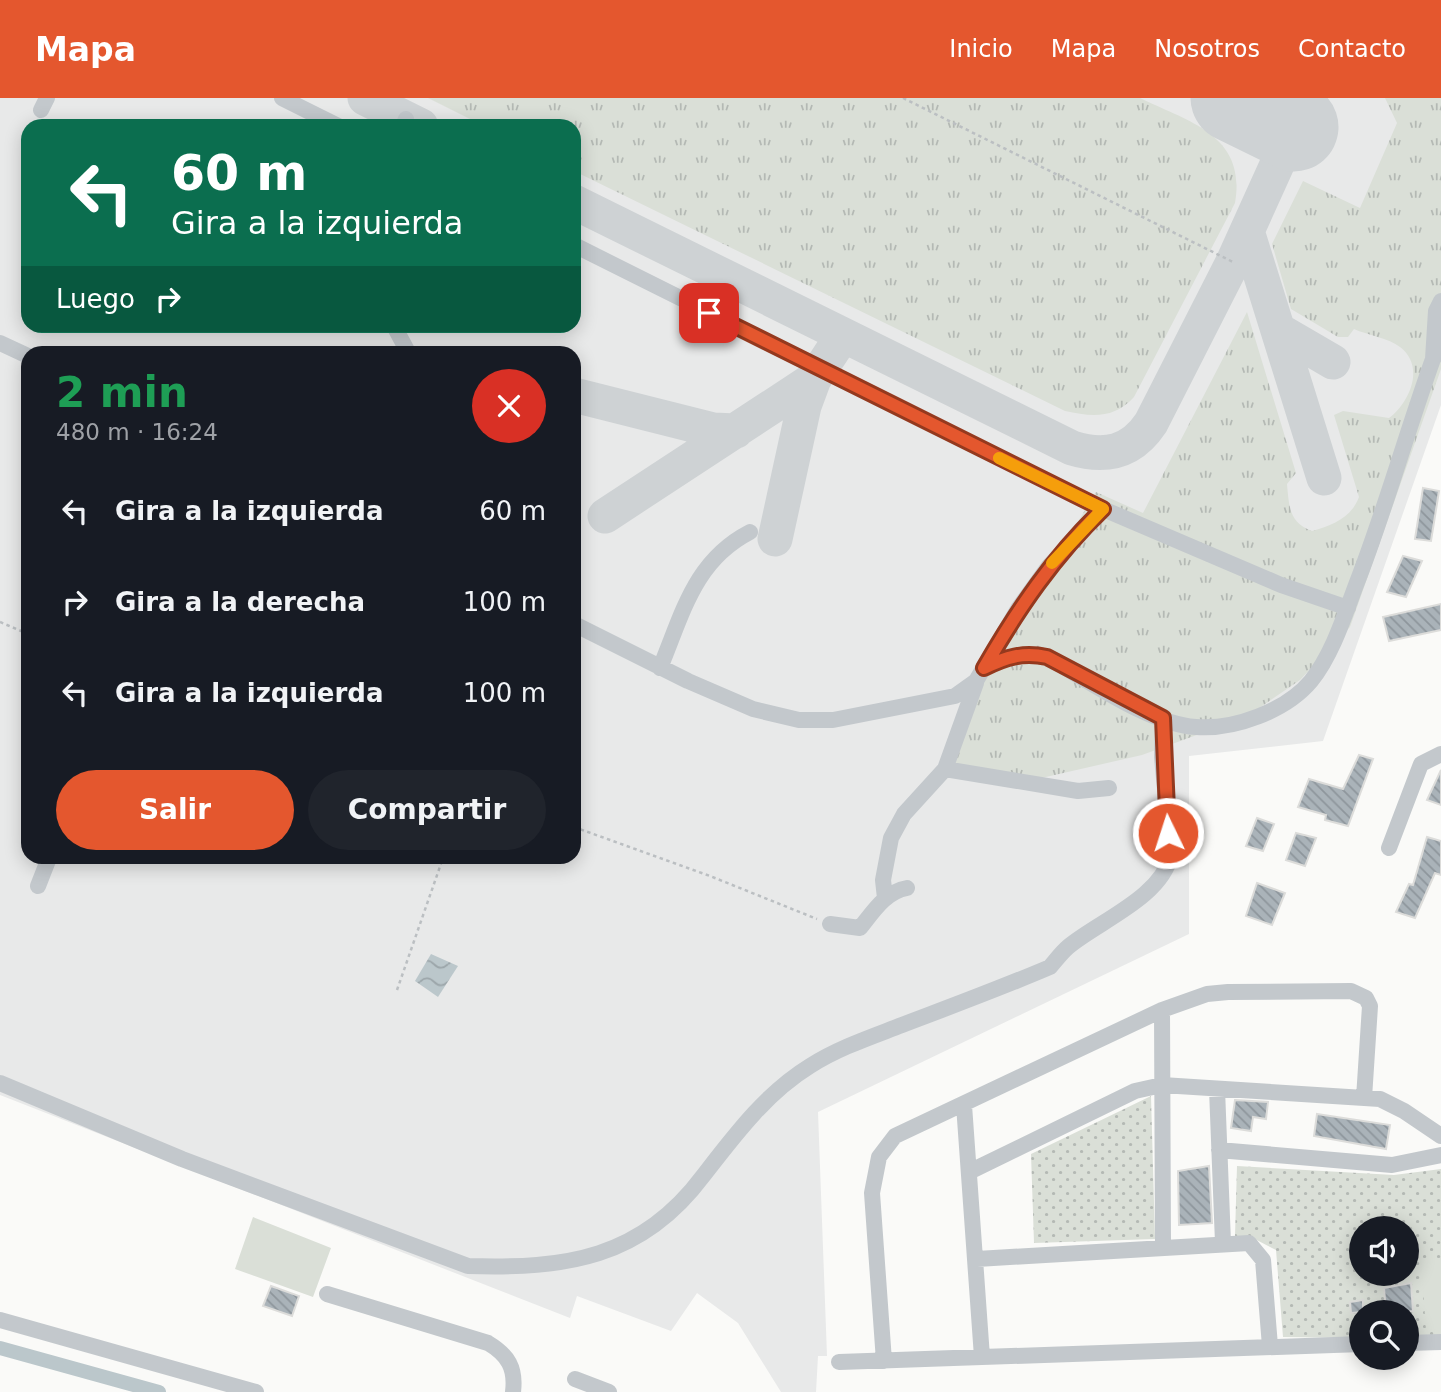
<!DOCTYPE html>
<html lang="es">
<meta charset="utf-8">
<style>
body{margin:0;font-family:"DejaVu Sans",sans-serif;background:#20242c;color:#f1f3f6;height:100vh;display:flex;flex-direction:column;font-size:26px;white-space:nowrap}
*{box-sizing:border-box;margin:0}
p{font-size:23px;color:#9ea1a6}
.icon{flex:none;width:38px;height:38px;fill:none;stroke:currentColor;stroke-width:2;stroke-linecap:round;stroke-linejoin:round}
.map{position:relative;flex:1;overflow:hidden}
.drawer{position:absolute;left:21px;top:248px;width:560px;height:518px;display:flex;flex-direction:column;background:#171b24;border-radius:21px;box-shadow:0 4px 18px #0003}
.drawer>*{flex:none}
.guide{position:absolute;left:21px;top:21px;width:560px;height:214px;border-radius:21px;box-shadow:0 4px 18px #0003;background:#0b6e4f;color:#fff;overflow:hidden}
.tools{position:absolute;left:1349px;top:1118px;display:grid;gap:14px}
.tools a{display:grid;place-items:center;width:70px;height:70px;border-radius:50%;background:#171b24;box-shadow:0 4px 18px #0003;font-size:35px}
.pin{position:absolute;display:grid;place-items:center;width:60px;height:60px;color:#fff;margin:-30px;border-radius:14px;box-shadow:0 4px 10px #0006}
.me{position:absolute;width:77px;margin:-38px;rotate:356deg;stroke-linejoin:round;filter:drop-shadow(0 0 5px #0008)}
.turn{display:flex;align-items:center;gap:24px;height:147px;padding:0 35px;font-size:32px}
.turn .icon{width:91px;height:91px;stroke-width:2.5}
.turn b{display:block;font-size:49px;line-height:60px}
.then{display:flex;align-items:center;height:66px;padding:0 35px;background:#0003;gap:14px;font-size:26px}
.round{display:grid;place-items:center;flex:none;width:74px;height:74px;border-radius:37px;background:#20242c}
.summary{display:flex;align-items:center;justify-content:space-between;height:119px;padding:0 35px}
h1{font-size:42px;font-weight:700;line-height:52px;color:#1e9e55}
.cta{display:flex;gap:14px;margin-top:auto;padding:14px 35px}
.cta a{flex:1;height:80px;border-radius:42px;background:#e4572e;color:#fff;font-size:28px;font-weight:700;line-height:80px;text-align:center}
.cta a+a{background:#20242c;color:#f1f3f6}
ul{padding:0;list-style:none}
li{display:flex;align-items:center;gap:21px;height:91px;padding:0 35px}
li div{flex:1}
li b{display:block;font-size:26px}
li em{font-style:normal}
header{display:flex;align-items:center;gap:42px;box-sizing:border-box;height:98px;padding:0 35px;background:#e4572e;color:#fff}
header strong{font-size:33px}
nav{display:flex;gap:38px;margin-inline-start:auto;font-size:24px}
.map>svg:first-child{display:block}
.built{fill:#e8e9e9;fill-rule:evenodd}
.grass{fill:url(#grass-tufts)}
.park{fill:url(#park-dots);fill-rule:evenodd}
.garden{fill:#dadfd7}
.water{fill:url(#water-waves)}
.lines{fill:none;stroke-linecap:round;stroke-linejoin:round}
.canal{stroke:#bbc7cb;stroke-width:14}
.taxiway{stroke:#ced2d4;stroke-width:35}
.runway{stroke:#ced2d4;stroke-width:89}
.building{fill:url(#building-back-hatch);stroke:#dcdcda;stroke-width:2}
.path{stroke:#bbbfc2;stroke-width:2.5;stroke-dasharray:3.5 3.5;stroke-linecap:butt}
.minor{stroke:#c3c8cc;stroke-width:16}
.route-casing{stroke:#94391e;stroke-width:18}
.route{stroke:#e4572e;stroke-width:12}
.slow{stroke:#f59e0b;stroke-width:12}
</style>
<header>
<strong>Mapa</strong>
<nav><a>Inicio</a><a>Mapa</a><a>Nosotros</a><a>Contacto</a></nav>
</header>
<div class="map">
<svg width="1441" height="1294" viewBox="0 0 1441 1294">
<defs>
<pattern id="grass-tufts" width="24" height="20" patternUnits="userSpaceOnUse" patternTransform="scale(1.75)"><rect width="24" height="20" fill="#dadfd7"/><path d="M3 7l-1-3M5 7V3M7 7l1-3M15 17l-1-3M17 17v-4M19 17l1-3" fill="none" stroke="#b4b9b4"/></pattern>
<pattern id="park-dots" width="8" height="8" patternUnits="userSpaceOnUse" patternTransform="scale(1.75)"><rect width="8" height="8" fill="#dadfd7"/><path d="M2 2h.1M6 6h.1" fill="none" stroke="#b4b9b4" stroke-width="1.8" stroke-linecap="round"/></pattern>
<pattern id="water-waves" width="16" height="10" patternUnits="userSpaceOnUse" patternTransform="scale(1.75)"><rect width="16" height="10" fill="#bbc7cb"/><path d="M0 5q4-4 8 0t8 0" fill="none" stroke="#9ca6aa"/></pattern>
<pattern id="building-back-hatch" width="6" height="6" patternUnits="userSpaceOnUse" patternTransform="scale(1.75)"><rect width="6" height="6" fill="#aab3b9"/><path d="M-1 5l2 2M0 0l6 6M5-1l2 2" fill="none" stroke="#8e969c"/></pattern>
</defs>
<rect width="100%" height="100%" fill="#fafaf8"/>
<path class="built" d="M0 0H1441V307L1323 643 1189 658V836L818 1014 827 1258H818L816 1294H781L738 1225 697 1195 671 1233 577 1198 570 1220 0 997ZM28 28H574V228H28ZM28 256H574V760H28Z"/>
<path class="grass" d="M428 0H1140C1189 24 1247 37 1235 105L1134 299C1114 321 1092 319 1065 313L574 73V28H484Z
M1385 0H1441V271L1350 529 1300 582 1246 619 1142 657 1024 684 951 671 978 588 1096 394 1143 415 1247 214 1296 375 1287 386C1289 408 1289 425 1312 433 1333 427 1351 420 1359 399L1334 317 1343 313 1389 320C1409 305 1426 269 1400 249 1389 240 1367 237 1354 231L1348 239H1338L1291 211 1272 146 1303 83 1360 110 1397 25Z"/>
<path class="park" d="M1151 998 1155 1141 1034 1145 1031 1056Z
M1237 1068 1394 1077 1441 1071V1238L1407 1239V1214H1362L1361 1240 1283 1239 1276 1152 1251 1139 1235 1138ZM1362 1130H1407V1176H1362Z"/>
<path class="garden" d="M253 1119 331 1150 313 1199 235 1171Z
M1441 1160V1231L1426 1232 1421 1162Z"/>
<path class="water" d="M431 856 458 868 438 899 415 883Z"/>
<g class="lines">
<path class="canal" d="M0 1250 159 1294"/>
<path class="taxiway" d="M365 0 421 28
M574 104 1072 350C1105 360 1131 355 1151 325L1233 164 1294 29 1303 0
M1247 133 1324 380
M1278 232 1333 264
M574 297 713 332 736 333
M605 418 814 281
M775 441 804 308 814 281 843 237"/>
<path class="runway" d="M1235 0 1294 29"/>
</g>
<path class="building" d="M1423 390 1439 393 1431 443 1415 441Z
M1403 458 1422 463 1406 499 1387 494Z
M1441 506V532L1389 543 1383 519Z
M1359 657 1373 661 1348 728 1325 722 1326 717 1298 709 1309 681 1343 691Z
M1441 672V707L1427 702Z
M1257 720 1274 726 1263 753 1246 748Z
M1296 735 1316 740 1305 768 1286 762Z
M1427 739 1441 743V777L1435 775 1415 820 1396 814 1409 786 1413 787Z
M1257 785 1285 795 1272 827 1246 818Z
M1235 1002 1268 1004 1266 1021 1253 1019 1251 1033 1231 1030Z
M1317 1016 1390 1027 1386 1051 1314 1038Z
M1209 1068 1212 1125 1179 1127 1178 1073Z
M1411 1185 1413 1213 1386 1214 1384 1190Z
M271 1188 299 1198 292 1218 263 1208Z
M1363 1202V1214L1351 1215 1350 1204Z"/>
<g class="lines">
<path class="path" d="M903 0 1233 164
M0 524 28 536
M574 729 710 778 817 821
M397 892 443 760"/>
<path class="minor" d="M282 0 338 28
M41 12 47 0
M403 28 406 21
M574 147 1103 411 1281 487 1348 510
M394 228 409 256
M0 245 28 258
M1433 261 1436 213 1441 203
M574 526 688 583 753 611 799 622H833L955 598 976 583 1018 511 1049 468 1103 411
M660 570C683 515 694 463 750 434
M984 570C1006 559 1023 554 1047 559 1088 582 1149 626 1196 629 1234 632 1286 613 1311 583 1332 557 1344 519 1356 487 1385 413 1406 336 1433 261L1441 250
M945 671 1078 693 1109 690
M1389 750 1421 666 1441 656
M38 788 49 760
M885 800 883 782 891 740 904 716 945 671 976 585
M830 826 860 830C873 814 885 794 907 790
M1162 912 1163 1149
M0 985 182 1061 468 1168C565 1171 641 1161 703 1078 734 1038 766 995 810 968 838 950 871 939 902 927 952 908 1001 890 1050 869 1056 862 1062 854 1068 849 1099 823 1161 800 1171 757L1162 659 1163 620
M1217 991 1223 1145
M964 1007 982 1259
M1219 1052 1392 1067 1441 1057
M971 1073 1135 993 1162 987 1380 1001 1404 1013 1441 1038
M977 1161 1249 1145 1263 1162 1270 1248
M327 1196 488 1245C508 1257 516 1270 513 1294
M0 1222 256 1294
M1407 1245 1441 1244
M884 1263 872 1095 879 1059 895 1038 1162 912 1207 896 1228 894 1351 893 1366 900 1370 908 1364 1000
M839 1264 1362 1246
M575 1281 609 1294"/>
</g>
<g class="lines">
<defs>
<path id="route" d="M709 215 1103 411C1054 458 1018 511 984 570 1006 559 1023 554 1047 559L1163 620 1168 735"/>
</defs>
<use href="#route" class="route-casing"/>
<use href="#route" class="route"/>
<path class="slow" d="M999 360 1103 411 1052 465"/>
</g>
</svg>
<div class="tools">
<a><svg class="icon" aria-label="sound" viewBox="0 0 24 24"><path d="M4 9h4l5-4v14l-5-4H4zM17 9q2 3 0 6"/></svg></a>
<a><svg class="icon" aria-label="search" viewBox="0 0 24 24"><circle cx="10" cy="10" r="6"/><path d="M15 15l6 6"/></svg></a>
</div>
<div class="pin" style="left:709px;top:215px;background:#d93025"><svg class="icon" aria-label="arrive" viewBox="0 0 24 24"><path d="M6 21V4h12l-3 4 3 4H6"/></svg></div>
<svg class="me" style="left:1168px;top:735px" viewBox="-20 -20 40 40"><circle r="17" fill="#e4572e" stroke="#fff" stroke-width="3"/><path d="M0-11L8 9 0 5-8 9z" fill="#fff"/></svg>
<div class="guide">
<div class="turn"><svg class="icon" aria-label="left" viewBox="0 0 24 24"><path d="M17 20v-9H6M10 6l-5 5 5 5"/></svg><div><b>60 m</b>Gira a la izquierda</div></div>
<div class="then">Luego<svg class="icon" aria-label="right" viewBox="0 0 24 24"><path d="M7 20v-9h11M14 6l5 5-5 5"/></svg></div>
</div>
<section class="drawer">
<div class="summary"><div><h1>2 min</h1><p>480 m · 16:24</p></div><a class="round" style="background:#d93025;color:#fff"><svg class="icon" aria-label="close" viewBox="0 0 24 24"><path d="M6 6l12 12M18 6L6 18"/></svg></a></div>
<ul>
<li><svg class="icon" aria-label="left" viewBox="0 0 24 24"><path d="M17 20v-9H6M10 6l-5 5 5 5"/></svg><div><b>Gira a la izquierda</b></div><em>60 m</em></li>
<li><svg class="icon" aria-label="right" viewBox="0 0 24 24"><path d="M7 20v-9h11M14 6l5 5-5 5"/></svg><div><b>Gira a la derecha</b></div><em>100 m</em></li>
<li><svg class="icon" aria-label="left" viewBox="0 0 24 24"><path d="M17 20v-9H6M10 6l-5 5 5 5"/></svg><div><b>Gira a la izquierda</b></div><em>100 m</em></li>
</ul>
<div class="cta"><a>Salir</a><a>Compartir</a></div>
</section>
</div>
